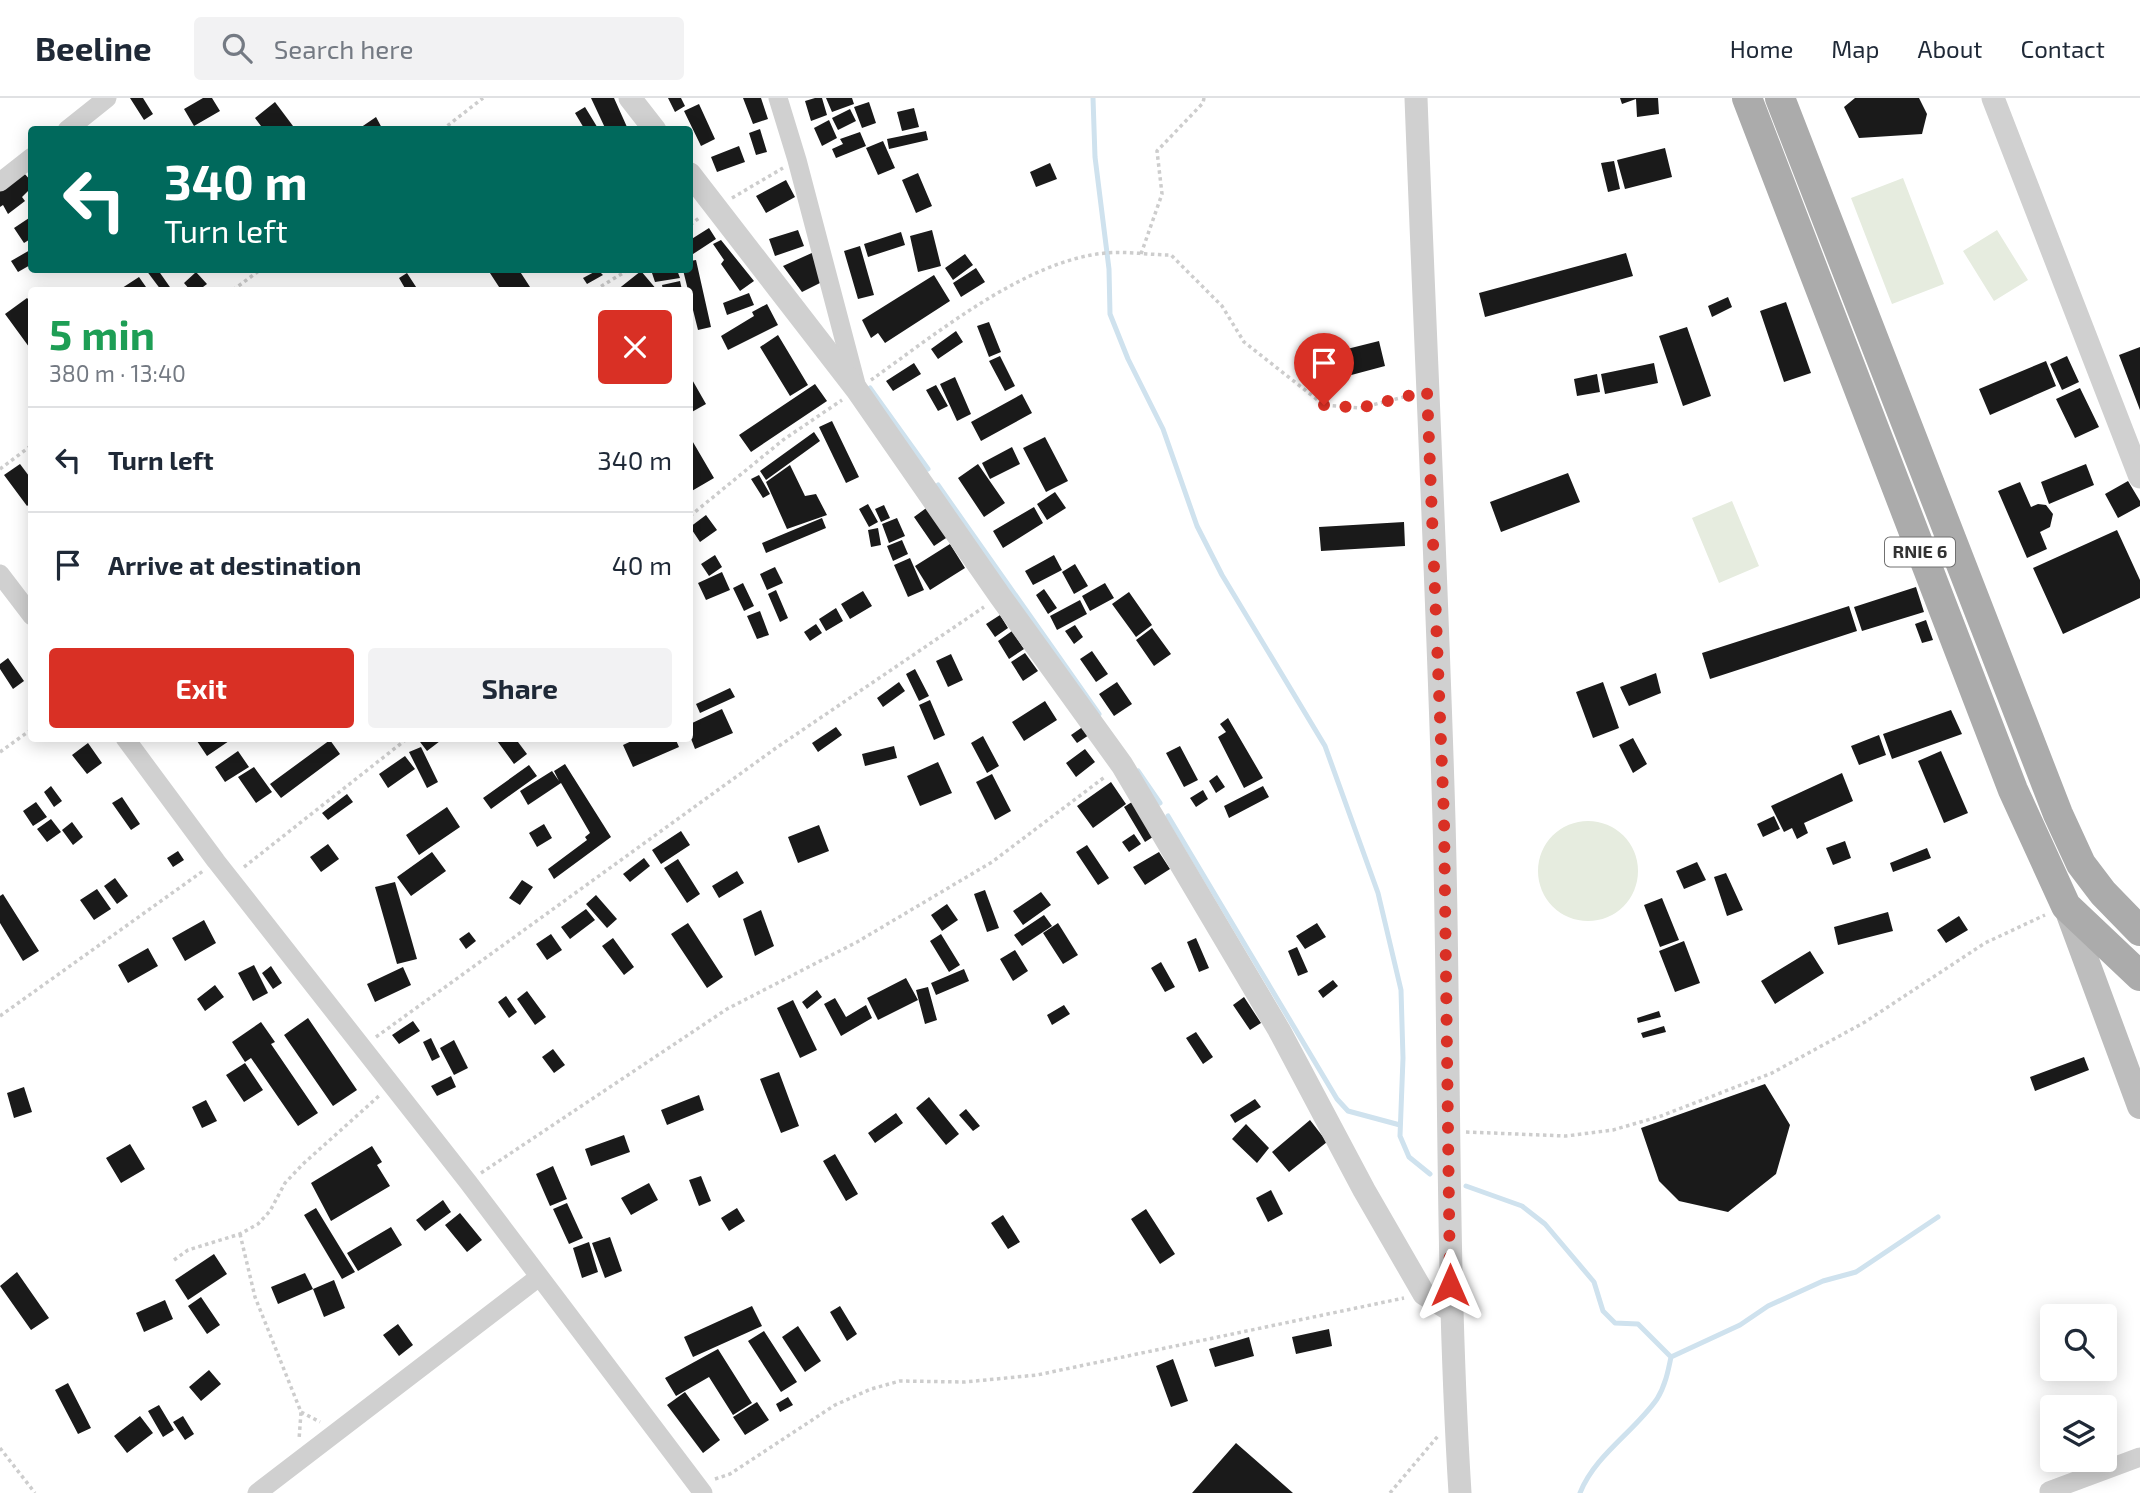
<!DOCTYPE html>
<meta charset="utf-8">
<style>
body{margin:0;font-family:"Exo 2",sans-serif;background:#f2f2f3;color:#1f2937;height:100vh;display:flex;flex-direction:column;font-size:26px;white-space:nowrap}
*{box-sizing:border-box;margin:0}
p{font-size:23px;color:#747a83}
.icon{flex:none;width:38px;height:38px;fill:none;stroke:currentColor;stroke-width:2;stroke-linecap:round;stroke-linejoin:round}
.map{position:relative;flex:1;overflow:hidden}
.details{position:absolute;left:28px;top:189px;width:665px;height:455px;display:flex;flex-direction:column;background:#fff;border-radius:7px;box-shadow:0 4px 18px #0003}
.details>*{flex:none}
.top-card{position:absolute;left:28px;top:28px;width:665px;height:147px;border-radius:7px;box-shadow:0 4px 18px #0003;background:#00695c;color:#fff;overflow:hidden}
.buttons{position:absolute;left:2040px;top:1206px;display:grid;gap:14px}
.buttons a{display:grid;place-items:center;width:77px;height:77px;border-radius:7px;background:#fff;box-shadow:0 4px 18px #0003;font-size:35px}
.pin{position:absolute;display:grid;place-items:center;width:60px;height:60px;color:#fff;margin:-72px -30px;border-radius:50% 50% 50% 0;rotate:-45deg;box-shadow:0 0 7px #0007}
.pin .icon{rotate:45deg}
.me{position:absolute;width:77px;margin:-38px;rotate:0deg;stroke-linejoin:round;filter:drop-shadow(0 0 5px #0008)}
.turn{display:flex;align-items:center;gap:24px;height:147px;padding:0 21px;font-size:32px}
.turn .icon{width:91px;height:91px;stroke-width:2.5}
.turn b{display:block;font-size:49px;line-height:60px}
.round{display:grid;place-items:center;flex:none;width:74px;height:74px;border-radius:7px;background:#f2f2f3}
.headline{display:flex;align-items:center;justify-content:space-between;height:119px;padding:0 21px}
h1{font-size:42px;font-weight:700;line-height:52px;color:#1e9e55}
.cta{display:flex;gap:14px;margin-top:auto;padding:14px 21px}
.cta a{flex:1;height:80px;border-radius:7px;background:#d93025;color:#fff;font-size:28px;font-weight:700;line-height:80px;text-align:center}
.cta a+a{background:#f2f2f3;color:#1f2937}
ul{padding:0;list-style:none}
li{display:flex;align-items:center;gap:21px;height:105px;padding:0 21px;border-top:2px solid #e0e1e3}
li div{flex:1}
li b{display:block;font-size:26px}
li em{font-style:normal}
header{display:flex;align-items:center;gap:42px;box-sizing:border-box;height:98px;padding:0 35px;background:#fff;border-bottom:2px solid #e0e1e3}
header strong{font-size:33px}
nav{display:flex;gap:38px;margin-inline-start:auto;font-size:24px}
.search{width:490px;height:63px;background:#f2f2f3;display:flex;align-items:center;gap:18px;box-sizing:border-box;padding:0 24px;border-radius:7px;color:#747a83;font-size:26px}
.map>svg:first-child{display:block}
.green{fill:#e6ecdf}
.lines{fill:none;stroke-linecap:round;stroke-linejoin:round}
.stream{stroke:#cfe2ee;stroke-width:5}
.building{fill:#1a1a1a}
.path{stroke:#cdcdcd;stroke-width:3.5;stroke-dasharray:3.5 3.5;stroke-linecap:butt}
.minor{stroke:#d0d0d0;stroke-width:19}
.tertiary{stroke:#d0d0d0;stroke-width:23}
.secondary{stroke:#bdbdbd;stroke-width:26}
.primary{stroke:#ababab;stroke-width:30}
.route{stroke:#d93025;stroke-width:12;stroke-dasharray:0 21.6}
.labels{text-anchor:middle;stroke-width:7;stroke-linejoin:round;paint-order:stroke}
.shield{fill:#fff;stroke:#707070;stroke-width:2}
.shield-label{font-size:18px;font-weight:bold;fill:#333}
</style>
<header>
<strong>Beeline</strong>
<div class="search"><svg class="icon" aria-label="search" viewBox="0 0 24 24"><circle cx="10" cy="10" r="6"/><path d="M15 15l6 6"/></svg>Search here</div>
<nav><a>Home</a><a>Map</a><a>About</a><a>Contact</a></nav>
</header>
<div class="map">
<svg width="2140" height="1395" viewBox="0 0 2140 1395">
<rect width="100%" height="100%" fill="#fff"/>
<path class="green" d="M1903 80 1944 186 1892 206 1851 100Z
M1997 132 2028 182 1994 203 1963 153Z
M1732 403 1759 468 1719 485 1692 420Z
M1538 773a50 50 0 1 1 100 0a50 50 0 1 1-100 0Z"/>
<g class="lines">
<path class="stream" d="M1093 0 1095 59 1109 171 1110 216 1128 261 1163 331 1197 428 1222 477 1325 648 1378 795 1401 892 1403 960 1400 1038 1409 1059 1430 1076
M870 290 928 371
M938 387 1099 616
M1138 673 1160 705
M1168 718 1337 1001 1348 1013 1400 1027
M1466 1088 1522 1108 1545 1126 1594 1184 1603 1213 1615 1225 1638 1226 1671 1259
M1580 1395C1595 1357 1634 1334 1657 1301 1665 1288 1668 1274 1671 1259L1740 1227 1768 1208 1823 1183 1856 1174 1938 1119"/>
</g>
<path class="building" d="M130 0H143L153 16 144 22Z
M203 0H212L220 13 194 28 184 11Z
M591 0H614L627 29 621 32H606Z
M668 0H681L685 8 675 14Z
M743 0H761L768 21 753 26Z
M815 0H822L827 17 811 23 805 3Z
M826 0H852L854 6 832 14Z
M1620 0H1658L1659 16 1637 19 1636 1 1622 6Z
M1855 0H1919L1927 16 1922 36 1859 40 1844 9Z
M275 4 296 32H264L255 20Z
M869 4 876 25 862 30 854 9Z
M699 6 715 41 701 48 684 13Z
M585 9 599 32H585L575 15Z
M914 10 919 29 902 33 897 14Z
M850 11 856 23 838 32 832 20Z
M376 19 383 32H357Z
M829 22 837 40 822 48 814 30Z
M760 31 767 54 756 57 749 35Z
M926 33 928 42 889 51 887 41Z
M860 34 866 48 836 60 832 51 843 46 840 41Z
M883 43 895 70 878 77 866 50Z
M739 48 745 64 717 74 711 59Z
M1665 50 1672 79 1625 91 1617 62Z
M1614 63 1620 91 1608 94 1601 65Z
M1050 65 1057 81 1036 89 1030 74Z
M23 74 32 84V89L22 99 25 103 8 116 3 107 0 109V93Z
M918 75 932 108 916 115 902 82Z
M786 82 795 99 766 115 756 98Z
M32 118V140L24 145 14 130Z
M709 130 716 141 690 158V142Z
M798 132 804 148 775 158 769 141Z
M932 132 941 168 918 174 910 138Z
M901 134 905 147 868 159 864 146Z
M721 142 754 183 740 193 721 166 724 162 713 146Z
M860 148 874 197 858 201 844 153Z
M30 152 32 166 18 174 11 163Z
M814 154 826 182 802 194 783 168Z
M1626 155 1633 178 1485 219 1479 195Z
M965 156 973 167 953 182 945 170Z
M696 162 711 229 698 232 683 172H690V163Z
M976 170 985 184 961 199 953 185Z
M146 172H158L172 192H161Z
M488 172H519L530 189 523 192H501Z
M598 172 603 177 587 186 583 180Z
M651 172H677L680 180 655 184Z
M641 173 657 192H617Z
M196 174 207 186 199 192H190L184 185Z
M407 175 418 192H406L399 180Z
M934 177 950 203 885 245 878 235 871 240 862 222Z
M139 179 146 189 141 192H119Z
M680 183 682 192H663L662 187Z
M749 195 754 207 727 217 723 205Z
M1728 199 1732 209 1712 219 1708 208Z
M27 200 32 205V253L5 216Z
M1786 204 1811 275 1784 284 1760 213Z
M767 206 778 227 728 252 721 238 754 218 752 214Z
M989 224 1001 254 989 259 977 228Z
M1687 229 1711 298 1683 308 1659 238Z
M956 233 963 244 938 261 931 251Z
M778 237 808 287 790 298 760 249Z
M1379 243 1385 268 1314 287 1307 261Z
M2140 249V312L2119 257Z
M1000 258 1015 288 1005 293 989 263Z
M2067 258 2079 284 2062 292 2050 266Z
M2046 263 2056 288 1990 317 1979 291Z
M914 265 921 276 893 293 886 283Z
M1654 265 1658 285 1605 296 1601 276Z
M1597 276 1600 294 1577 298 1574 281Z
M690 278 706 306 690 315Z
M955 279 971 316 957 323 940 286Z
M815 286 827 303 751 354 739 337Z
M936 287 948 308 938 313 926 292Z
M2080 290 2099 329 2075 340 2056 301Z
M1022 296 1032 315 981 343 971 324Z
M832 323 859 379 846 385 819 329Z
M814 334 820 343 766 382 760 373Z
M690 339 714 380 690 394 691 384Z
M1045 339 1068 383 1046 394 1023 350Z
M1012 349 1020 366 990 381 982 365Z
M20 366 32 382V404L27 408 4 377Z
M978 366 1005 405 984 419 958 380Z
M2086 366 2094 387 2049 406 2041 384Z
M790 367 805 398 816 396 827 417 787 431 766 384Z
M1568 375 1580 404 1501 434 1490 404Z
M759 377 770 396 763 400 751 381Z
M2128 383 2140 403V408L2118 420 2105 396Z
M2020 384 2031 409 2038 406 2046 407 2053 416 2050 429 2040 434 2047 451 2027 460 1998 393Z
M1055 394 1066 410 1047 422 1037 406Z
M868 406 878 424 869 429 859 411Z
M884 407 890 420 881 424 875 411Z
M929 408 949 438 934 448 914 419Z
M1034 409 1043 425 1003 450 993 433Z
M706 417 717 432 700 444 690 429Z
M822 420 826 430 766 455 762 445Z
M897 420 905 438 889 445 882 426Z
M1404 424 1405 448 1321 453 1319 429Z
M878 430 881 447 871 449 868 432Z
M2117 432 2140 482V500L2063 536 2033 470Z
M902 442 908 456 893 463 887 448Z
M950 446 965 470 930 492 915 468Z
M715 457 722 469 709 478 701 466Z
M1054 457 1062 472 1033 487 1025 473Z
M910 460 924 492 908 499 894 467Z
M1075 466 1088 488 1074 496 1062 474Z
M775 469 783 485 767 492 760 476Z
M722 474 730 492 706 502 698 485Z
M743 485 754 508 744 513 733 490Z
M1105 485 1114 500 1090 513 1082 498Z
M1916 489 1924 514 1862 533 1854 509Z
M1044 491 1057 510 1048 516 1036 497Z
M776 492 788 520 780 524 768 496Z
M863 493 872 508 850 521 841 506Z
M1129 494 1152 527 1136 539 1112 506Z
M1080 502 1087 516 1057 532 1050 518Z
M1849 508 1857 533 1710 581 1702 555Z
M836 510 843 523 826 533 819 521Z
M760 513 769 537 757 541 747 518Z
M1000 517 1008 530 995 539 986 526Z
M1926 522 1933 542 1922 545 1915 526Z
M816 526 822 535 810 543 804 534Z
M1075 527 1083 539 1074 546 1065 533Z
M1152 530 1171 556 1154 568 1136 542Z
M1012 533 1024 551 1009 561 998 543Z
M1092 553 1108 576 1096 584 1080 561Z
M1025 555 1038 573 1023 583 1011 564Z
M951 556 963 582 948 589 936 563Z
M8 560 24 583 13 591 0 571V566Z
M915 571 929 598 919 603 906 576Z
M1656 575 1661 595 1629 608 1620 589Z
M899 584 905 593 883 609 877 600Z
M1117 584 1132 606 1114 618 1099 596Z
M1603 584 1619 630 1593 640 1576 594Z
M730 590 735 599 700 615 696 606Z
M930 602 945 637 934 642 919 607Z
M1045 603 1057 622 1024 643 1012 624Z
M722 611 733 635 695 651 690 638V626Z
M1951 612 1962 636 1892 661 1883 636Z
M1228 620 1263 680 1244 690 1218 639 1226 634 1220 626Z
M1084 628 1089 637 1077 645 1071 637Z
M836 629 842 637 818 654 812 645Z
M1879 637 1886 657 1859 667 1851 648Z
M983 638 999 668 987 675 971 645Z
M201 640H227L229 643 207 658 197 643Z
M417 640H444L427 653Z
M495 640H515L527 656 514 666Z
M638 640H675L679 649 633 669 623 647Z
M1633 640 1647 666 1633 675 1619 647Z
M330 642 340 656 281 700 270 686Z
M88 645 102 665 87 676 72 657Z
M894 648 897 660 865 668 862 656Z
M1180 648 1198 682 1184 689 1166 655Z
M421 649 438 684 427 690 409 654Z
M1085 651 1095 664 1076 679 1066 665Z
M238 653 249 669 225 684 215 669Z
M1941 653 1968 715 1944 725 1918 663Z
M405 658 415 671 388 690 379 676Z
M938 664 952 695 920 708 907 678Z
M565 666 611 739 554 781 548 771 587 742 585 739 590 735 561 685 528 707 520 693 552 673 559 683 554 673Z
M529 667 537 678 491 711 483 700Z
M254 669 272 694 256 705 238 679Z
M1842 675 1853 703 1804 725 1808 735 1797 741 1792 730 1784 734 1771 708Z
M992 676 1011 713 995 722 976 684Z
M1217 677 1225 689 1216 695 1209 683Z
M1111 684 1126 706 1093 730 1077 708Z
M51 688 62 703 54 709 44 694Z
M1263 688 1269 699 1229 720 1224 708Z
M1203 692 1208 701 1196 709 1190 700Z
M347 696 353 704 328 722 322 715Z
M122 699 140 726 131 732 112 705Z
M1135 702 1156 737 1145 744 1124 709Z
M36 704 47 719 33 728 23 713Z
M447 709 460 729 419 757 406 737Z
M1774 718 1780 731 1763 739 1757 726Z
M51 721 61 734 47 744 37 731Z
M72 724 83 739 73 747 62 732Z
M544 726 552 740 537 749 529 735Z
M819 727 829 753 798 765 788 739Z
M681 733 690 747 661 766 652 752Z
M1134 736 1141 746 1129 754 1122 744Z
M1845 743 1851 760 1833 767 1826 750Z
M328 746 339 761 321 774 310 759Z
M1087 747 1109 780 1098 787 1076 754Z
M1927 750 1931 760 1893 774 1890 765Z
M178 753 184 762 173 769 167 760Z
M432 754 446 773 411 798 397 779Z
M1159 754 1170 771 1145 787 1133 769Z
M644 760 650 768 630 784 623 776Z
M678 761 700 796 687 805 664 770Z
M1697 764 1706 782 1684 791 1676 773Z
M737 773 744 785 719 800 712 788Z
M1726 775 1743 812 1727 818 1714 779Z
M115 780 128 798 117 806 104 788Z
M522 782 533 789 520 807 509 800Z
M395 784 417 861 397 866 375 789Z
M97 791 111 811 94 822 80 802Z
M985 792 999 830 987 834 974 796Z
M1041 794 1051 807 1023 827 1013 813Z
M3 796 39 853 23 863 0 825V798Z
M596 797 617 821 607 830 586 806Z
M1662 800 1679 842 1660 849 1644 807Z
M947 806 958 822 942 833 931 817Z
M586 811 595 822 570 841 561 829Z
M761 812 774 848 755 858 743 821Z
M1888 814 1893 833 1838 847 1834 829Z
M1044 817 1052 828 1022 848 1014 837Z
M1959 818 1968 832 1946 845 1937 832Z
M204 822 216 845 185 863 172 840Z
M688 825 723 879 707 890 671 836Z
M1058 825 1078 857 1063 866 1043 835Z
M1317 825 1326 839 1305 851 1296 838Z
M469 834 476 843 466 851 459 841Z
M551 836 562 852 547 862 536 846Z
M941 836 960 867 949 874 930 843Z
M613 840 634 869 624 877 602 848Z
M1196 840 1209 870 1199 874 1187 844Z
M1684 843 1700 885 1675 894 1659 853Z
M1297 849 1308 874 1298 878 1288 853Z
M148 850 158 868 128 885 118 867Z
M1015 852 1028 873 1013 883 1000 861Z
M1810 853 1824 875 1775 906 1761 883Z
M1161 864 1175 889 1165 894 1151 870Z
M254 867 268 895 253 903 238 875Z
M271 868 282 885 273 891 262 875Z
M403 869 411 887 375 904 367 886Z
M964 871 969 883 936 897 931 885Z
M906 880 918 902 878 922 867 900Z
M1333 882 1338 888 1323 900 1318 893Z
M215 887 224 899 205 913 197 901Z
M928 889 937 922 925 926 916 892Z
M817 892 822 899 807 911 802 904Z
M527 893 546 919 535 927 517 901Z
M506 898 517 914 509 920 498 904Z
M1244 899 1261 925 1250 932 1233 907Z
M835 900 846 919 866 907 872 920 841 938 824 906Z
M793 902 817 952 800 960 777 910Z
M1064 907 1070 916 1052 927 1047 917Z
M1659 913 1661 919 1638 925 1637 920Z
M308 920 357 992 333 1008 284 937Z
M413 923 420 933 399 946 392 937Z
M261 924 275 944 271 946 318 1015 298 1028 251 960 245 964 232 944Z
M1664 928 1666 934 1643 940 1641 935Z
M1196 934 1213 959 1203 966 1186 940Z
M431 940 440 959 432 963 423 944Z
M454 942 468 970 454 977 440 950Z
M553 951 565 967 554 975 542 959Z
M2084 959 2089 972 2035 993 2030 979Z
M245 965 263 992 244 1004 226 977Z
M779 974 799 1028 781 1035 760 981Z
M451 978 456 989 437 998 431 988Z
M1765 986 1790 1027 1776 1076 1728 1114 1679 1103 1659 1083 1641 1030Z
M24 989 32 1014 14 1020 7 995Z
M699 997 704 1012 667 1027 661 1012Z
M929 999 959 1036 946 1047 916 1010Z
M1255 1001 1261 1009 1235 1025 1230 1017Z
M206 1002 217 1023 202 1030 192 1009Z
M966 1011 980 1028 973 1033 959 1017Z
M896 1015 903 1025 875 1045 868 1035Z
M1310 1022 1327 1044 1289 1074 1272 1054Z
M1246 1026 1269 1050 1257 1065 1232 1041Z
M624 1037 630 1054 591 1068 585 1051Z
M130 1046 145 1071 121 1085 106 1060Z
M372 1048 382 1064 377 1067 390 1088 331 1123 311 1085Z
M835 1056 858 1096 846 1103 823 1063Z
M553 1068 567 1101 550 1108 536 1076Z
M701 1078 711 1103 699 1108 689 1082Z
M649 1085 658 1102 631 1117 621 1100Z
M1271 1092 1283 1116 1268 1124 1256 1100Z
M443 1102 451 1114 425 1133 416 1122Z
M567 1105 583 1140 569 1146 553 1111Z
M316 1110 355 1174 342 1181 304 1117Z
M737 1110 745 1123 729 1133 721 1120Z
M1146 1111 1175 1156 1160 1166 1131 1121Z
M460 1115 482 1142 467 1154 445 1127Z
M1003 1117 1020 1144 1008 1151 991 1125Z
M391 1129 402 1147 358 1173 347 1155Z
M610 1139 622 1173 605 1180 592 1145Z
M589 1144 598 1174 582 1180 573 1150Z
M214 1156 227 1176 188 1202 175 1182Z
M17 1174 49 1220 31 1232 0 1188Z
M305 1175 313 1191 334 1182 345 1210 324 1219 313 1191 278 1206 271 1189Z
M201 1199 220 1227 207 1236 188 1208Z
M165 1202 173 1221 144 1234 136 1215Z
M752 1208 762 1228 693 1259 684 1239Z
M840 1208 857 1236 847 1243 830 1214Z
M398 1226 413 1247 399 1258 383 1237Z
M798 1228 821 1263 805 1274 782 1239Z
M1329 1231 1332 1248 1296 1256 1292 1239Z
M764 1233 797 1284 781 1294 748 1243Z
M1249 1239 1254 1258 1215 1269 1209 1251Z
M718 1251 752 1305 733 1317 709 1279 676 1298 665 1280Z
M1173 1261 1188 1303 1171 1309 1156 1268Z
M209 1272 221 1286 201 1303 189 1289Z
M68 1285 91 1330 78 1336 55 1292Z
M685 1294 720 1342 703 1355 667 1307Z
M788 1299 793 1307 780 1314 776 1306Z
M757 1304 769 1322 745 1337 733 1319Z
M159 1307 174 1332 163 1339 148 1313Z
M140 1318 153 1335 127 1355 114 1338Z
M183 1318 194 1336 185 1342 173 1324Z
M1236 1345 1293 1395H1192Z"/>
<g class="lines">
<path class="path" d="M442 32 483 0
M732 100 783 70
M690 127 699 120
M1141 156 1162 96 1157 53 1203 5 1204 0
M233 192 260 172
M595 192 628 172
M871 282C936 236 1026 162 1106 155 1127 153 1150 157 1171 157L1222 208 1244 244 1324 307 1360 310 1408 298
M0 371 32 347
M690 418 783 342 842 302
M0 654 32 631
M244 769 408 640
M0 918 203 773
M376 939 776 650 984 509
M1466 1034 1566 1038 1613 1032 1661 1018 1772 975 1865 924 1985 845 2045 817
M481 1075 727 911 857 844 992 764 1106 678
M240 1136 255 1199 301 1314 299 1342
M174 1162 188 1152 240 1136 258 1126 270 1113 285 1085 303 1066 380 997
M301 1314 320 1324
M0 1350 35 1395
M715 1381 730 1376 835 1307 871 1291 900 1283 965 1284 1037 1277 1404 1200
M1390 1395 1438 1338"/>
<path class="minor" d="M778 0 797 62 857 290
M67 32 107 0
M0 84 32 59
M0 476 32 518
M125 640 216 763 468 1084 703 1395
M257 1395 539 1179
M2050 1395 2049 1393 2140 1359"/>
<path class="tertiary" d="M630 0 655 32
M1416 0C1425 241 1437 481 1444 722 1450 946 1446 1171 1460 1395
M1993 0 2140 379
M690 76 857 292 1000 498 1122 667 1279 932 1364 1092 1424 1196 1450 1212"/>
<path class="secondary" d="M2066 808 2140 1008"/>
<path class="primary" d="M1747 0 2013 692 2066 808 2140 878
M1780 0 2058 716 2081 766 2103 795 2140 833"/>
</g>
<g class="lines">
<path class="route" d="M1324 307 1360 310 1427 293 1444 720 1450 1187"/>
</g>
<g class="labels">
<rect class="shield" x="1885" y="439.5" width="70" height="29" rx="5"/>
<g class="shield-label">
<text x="1920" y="460">RNIE 6</text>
</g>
</g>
</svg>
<div class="buttons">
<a><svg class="icon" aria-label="search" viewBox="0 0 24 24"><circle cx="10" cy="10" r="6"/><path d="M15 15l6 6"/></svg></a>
<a><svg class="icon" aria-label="layers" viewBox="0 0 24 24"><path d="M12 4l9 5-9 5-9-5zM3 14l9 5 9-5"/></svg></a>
</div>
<div class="pin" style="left:1324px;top:307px;background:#d93025"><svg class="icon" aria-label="arrive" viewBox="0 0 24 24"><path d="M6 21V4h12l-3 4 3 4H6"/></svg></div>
<svg class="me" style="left:1450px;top:1187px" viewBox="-20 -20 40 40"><path d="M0-17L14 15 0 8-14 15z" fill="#d93025" stroke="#fff" stroke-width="4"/></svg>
<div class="top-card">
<div class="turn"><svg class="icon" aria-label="left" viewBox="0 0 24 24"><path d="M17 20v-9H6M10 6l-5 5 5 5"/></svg><div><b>340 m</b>Turn left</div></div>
</div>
<section class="details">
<div class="headline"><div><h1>5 min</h1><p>380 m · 13:40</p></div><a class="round" style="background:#d93025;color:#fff"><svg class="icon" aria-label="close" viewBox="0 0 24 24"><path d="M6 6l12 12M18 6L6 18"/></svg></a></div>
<ul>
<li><svg class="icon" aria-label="left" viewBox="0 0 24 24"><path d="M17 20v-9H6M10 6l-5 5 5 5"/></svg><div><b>Turn left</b></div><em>340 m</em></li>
<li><svg class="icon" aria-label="arrive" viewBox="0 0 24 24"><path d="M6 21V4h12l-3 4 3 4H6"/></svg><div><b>Arrive at destination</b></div><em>40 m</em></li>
</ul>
<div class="cta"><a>Exit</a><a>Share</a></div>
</section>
</div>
